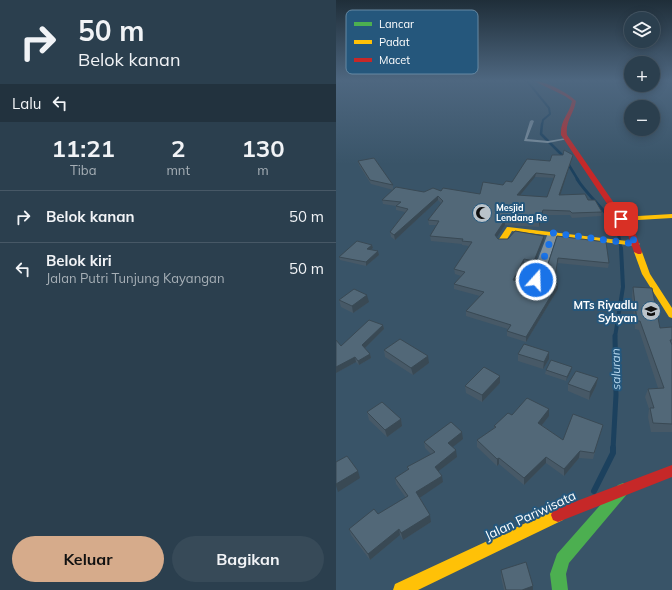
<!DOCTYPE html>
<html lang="id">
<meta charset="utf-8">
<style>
body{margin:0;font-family:Mulish,sans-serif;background:#374a58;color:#f1f3f6;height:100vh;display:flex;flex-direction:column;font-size:15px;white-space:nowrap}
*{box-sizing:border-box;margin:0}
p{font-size:13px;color:#a6afb6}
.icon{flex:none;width:22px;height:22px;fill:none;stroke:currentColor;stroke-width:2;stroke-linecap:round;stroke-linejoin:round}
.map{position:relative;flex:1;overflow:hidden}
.side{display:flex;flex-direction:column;background:#2b3f4e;width:336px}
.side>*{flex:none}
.guide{background:#2b3f4e;color:#f1f3f6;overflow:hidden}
.buttons{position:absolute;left:288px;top:12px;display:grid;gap:8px}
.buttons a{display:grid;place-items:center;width:36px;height:36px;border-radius:50%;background:#2b3f4e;box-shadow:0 2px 10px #0003,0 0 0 1px #475866;font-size:20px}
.pin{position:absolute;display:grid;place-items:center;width:34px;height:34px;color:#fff;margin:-17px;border-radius:8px;box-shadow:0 2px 6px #0006}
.me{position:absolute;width:44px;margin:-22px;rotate:20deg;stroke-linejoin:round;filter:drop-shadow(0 0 3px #0008)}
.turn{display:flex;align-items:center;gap:14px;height:84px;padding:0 12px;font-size:18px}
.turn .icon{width:52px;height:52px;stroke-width:2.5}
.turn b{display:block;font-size:28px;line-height:34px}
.then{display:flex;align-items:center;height:38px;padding:0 12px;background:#0003;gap:8px;font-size:15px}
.eta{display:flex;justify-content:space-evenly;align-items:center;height:68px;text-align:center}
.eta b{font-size:24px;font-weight:700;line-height:28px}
.cta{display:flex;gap:8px;margin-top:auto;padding:8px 12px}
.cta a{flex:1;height:46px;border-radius:24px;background:#d6ab8b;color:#111;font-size:16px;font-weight:700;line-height:46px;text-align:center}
.cta a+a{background:#374a58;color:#f1f3f6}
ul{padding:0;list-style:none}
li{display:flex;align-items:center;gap:12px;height:52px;padding:0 12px;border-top:1px solid #475866}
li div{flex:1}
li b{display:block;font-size:15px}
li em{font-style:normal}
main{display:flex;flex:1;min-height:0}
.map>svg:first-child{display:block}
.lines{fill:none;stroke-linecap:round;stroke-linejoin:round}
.stream-far5{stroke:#1c415e;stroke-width:2}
.stream-far4{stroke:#1c415e;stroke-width:2.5}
.stream-far3{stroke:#1c415e;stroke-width:3}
.stream-far2{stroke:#1c415e;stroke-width:4}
.stream-far1{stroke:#1c415e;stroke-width:5}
.stream{stroke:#1c415e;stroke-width:6}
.lane{fill:#7d909f;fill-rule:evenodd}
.street{fill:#7d909f;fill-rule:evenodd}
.fast{fill:#4caf50;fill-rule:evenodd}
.slow{fill:#ffc107;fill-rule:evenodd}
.jam{fill:#c62828;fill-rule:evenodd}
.wall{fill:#475967;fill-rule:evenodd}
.shaded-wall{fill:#394954}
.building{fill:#526878;stroke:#394954;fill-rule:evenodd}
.route{stroke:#1a73e8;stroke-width:7;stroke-dasharray:0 12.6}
.labels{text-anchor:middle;stroke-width:4;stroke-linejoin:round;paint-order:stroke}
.far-poi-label{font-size:9px;font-weight:bold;fill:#fff;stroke:#25577c;text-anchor:start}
.poi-label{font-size:11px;font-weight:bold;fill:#fff;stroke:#25577c;text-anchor:end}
.water-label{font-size:12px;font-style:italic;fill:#b5d6ed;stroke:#25577c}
.near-street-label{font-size:13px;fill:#fff;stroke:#25577c}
.key{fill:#25577c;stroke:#6689a3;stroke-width:1}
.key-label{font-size:11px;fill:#fff}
</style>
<main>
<section class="side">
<div class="guide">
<div class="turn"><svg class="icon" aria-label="right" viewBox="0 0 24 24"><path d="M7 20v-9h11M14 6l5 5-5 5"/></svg><div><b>50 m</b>Belok kanan</div></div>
<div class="then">Lalu<svg class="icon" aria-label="left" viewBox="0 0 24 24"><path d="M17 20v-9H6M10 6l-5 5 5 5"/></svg></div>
</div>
<div class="eta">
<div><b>11:21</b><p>Tiba</p></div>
<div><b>2</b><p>mnt</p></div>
<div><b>130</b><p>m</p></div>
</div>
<ul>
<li><svg class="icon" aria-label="right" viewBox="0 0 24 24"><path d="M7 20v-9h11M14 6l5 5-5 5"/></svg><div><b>Belok kanan</b></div><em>50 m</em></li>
<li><svg class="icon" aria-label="left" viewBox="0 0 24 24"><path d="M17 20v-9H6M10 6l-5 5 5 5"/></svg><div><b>Belok kiri</b><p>Jalan Putri Tunjung Kayangan</p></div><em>50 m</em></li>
</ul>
<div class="cta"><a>Keluar</a><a>Bagikan</a></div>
</section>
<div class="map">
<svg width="336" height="590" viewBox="0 0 336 590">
<rect width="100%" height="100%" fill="#395468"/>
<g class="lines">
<path class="stream-far5" d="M191 81 213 108 214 114 207 120 206 125"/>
<path class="stream-far4" d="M206 124 205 134 228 157 242 180"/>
<path class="stream-far3" d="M241 179C256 203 284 218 285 249"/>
<path class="stream-far2" d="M279 337 287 287 285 248"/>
<path class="stream-far1" d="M277 449 280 395 279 336"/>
<path class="stream" d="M258 491 277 453V448"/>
<path class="lane" d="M196 120 198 121 191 139 212 141 230 138 232 139 212 143 188 141 194 121Z"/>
<path class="street" d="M217 230 222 233 206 280 200 283 196 282 194 280 212 233Z"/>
<path class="fast" d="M287 483 292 485 294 489 292 493 233 563 230 574 232 590H216L214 574 221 554 282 485Z"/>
<path class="slow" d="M336 214V218L285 221 281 219 285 217Z
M171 227 300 242 304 244 300 246 176 231 170 241H164L163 239Z
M299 250H302L306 252 314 274 336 308V318L333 317 306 274 298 252Z
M222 508 227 510 229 515 227 520 82 590H57L59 584Z"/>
<path class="jam" d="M198 81C210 81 232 93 240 101 238 114 229 121 231 135L300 235 306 252 305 254H302L298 252 292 235 225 135C224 120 233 115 236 101L229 96Z
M336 465V477L222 522 217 520 215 515 217 510Z"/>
</g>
<path class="wall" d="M227 155H237L236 158 224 195 252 200 266 212 265 216 236 218 234 215H207L203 227 169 225 160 237 162 239H172L208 236V240L198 266 188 263 179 281 197 284 207 277 212 268V264L221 236 273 263 272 268 221 263 219 283 222 289 190 342 171 336V331L172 329 130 316V311L144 296 118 289V284L125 276 119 274 118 269 133 246 126 245V244L95 241 94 236 101 225H93L92 220 105 203 102 200 59 240 55 237 54 232 69 212 60 210V206L47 204 46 200 57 190 35 184 23 165 22 161 57 185V190L88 192 105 191 144 194 176 182 214 161ZM199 177 218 178 211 197 184 195Z
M36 245 37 248 35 250 42 251 43 255 30 266 4 260 3 257Z
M297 287 324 328 336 327V432H315L312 417 313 409 309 397 312 389 322 388 303 330 299 329 296 295Z
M3 300 33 302 17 313 5 307Z
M47 325 48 329 29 348 34 354 35 358 23 365 20 362 0 373V340L5 346Z
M48 350 93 363 77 375 49 357Z
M213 352V359L207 369 182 361V354Z
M210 370 235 371 230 381 209 374Z
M262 378 260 386 253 400 232 391V384Z
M164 383 146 402 130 393 129 386Z
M31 412 65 419 66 426 51 437 33 420Z
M176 415 213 416 206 425 227 440 267 425 265 431 257 459 243 458 228 476 210 463 188 485 163 464 161 466 141 447V440L158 428V426Z
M127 439 116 447 121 457 102 471 107 482 84 497 95 522 67 540 64 535 34 560 15 535 13 529 42 514 70 498 60 484 59 478 72 470 71 467 95 454 89 448 88 442Z
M165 570 197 586V590H168L165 577Z"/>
<path class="shaded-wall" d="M237 155 236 158 223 199V195Z
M200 173 199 177 181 199V195Z
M102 196V200L59 240 58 235Z
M207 210V215L203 227V222Z
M169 220V225L159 240V235Z
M208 236V240L198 266V261Z
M36 245 37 248 32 252 31 249Z
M42 251 43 255 30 266V262Z
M188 259V263L177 285V280Z
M222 284V289L190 342V337Z
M31 295 33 302 17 313 16 306Z
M47 325 48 329 27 350 26 345Z
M213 352V359L207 369 208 362Z
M34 354 35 358 23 365 22 361Z
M92 356 93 363 77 375 75 368Z
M19 357 20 362 0 373V367Z
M236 367 235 371 230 381 231 377Z
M164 376V383L146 402V395Z
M262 378 260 386 253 400 254 392Z
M213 409V416L202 430V423Z
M65 419 66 426 51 437 49 430Z
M126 432 127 439 113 450 112 443Z
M120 450 121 457 100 473 99 467Z
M244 451 243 458 228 476V469Z
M210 457V463L188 485V478Z
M163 458V464L161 466V459Z
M22 471 24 478 2 492 0 486V484Z
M106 476 107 482 82 499 80 492Z
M94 515 95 522 67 540 65 533Z
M63 529 64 535 34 560 32 554Z
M197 586V590H186Z"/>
<path class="building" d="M228 150 237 155 223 195 249 194 252 200H259L266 212 236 213 234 211 207 210 203 222 169 220 159 235 162 239H172L179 231 208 236 198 261 188 259 177 280 197 284 207 277 214 264H212L221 236 270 242 273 263 222 258 218 283 222 284 190 337 171 331 175 325 130 311 148 292 118 284 129 272 118 269 136 242 126 241 127 239 94 236 103 221 92 220 107 201 102 196 58 235 54 232 72 209 60 206 65 202 46 200 60 187 88 192 97 188 105 191 107 188 144 194 147 182 167 185 170 181 176 182 191 159 214 161 216 155H227ZM200 173 219 175 211 197 181 195Z
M38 158 57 185 34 180 22 161Z
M21 241 36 245 31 249 42 251 30 262 3 257Z
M297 287 316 288 324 328 336 327V340H334L336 345V424L317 423 314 408H318L312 389 328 388 304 321H301Z
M18 289 31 295 16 306 3 300Z
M33 320 47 325 26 345 34 354 22 361 19 357 0 367V340L5 346Z
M64 339 92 356 75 368 48 350Z
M188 344 213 352 208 362 182 354Z
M215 360 236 367 231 377 210 370Z
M148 367 164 376 146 395 129 386Z
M240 371 262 378 254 392 232 384Z
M191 398 213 409 202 423 227 440 237 414 267 425 258 453 244 451 228 469 210 457 188 478 163 458 161 459 141 440 160 427 158 426 172 413 176 415Z
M46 402 65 419 49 430 31 412Z
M115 422 126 432 112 443 120 450 99 467 106 476 80 492 94 515 65 533 63 529 32 554 13 529 38 509 42 514 72 496 59 478 73 469 71 467 99 452 88 442Z
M11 456 22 471 0 484V462Z
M190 562 197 586 186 590H170L165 570Z"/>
<linearGradient id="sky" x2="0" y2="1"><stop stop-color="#1f2e39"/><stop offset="0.49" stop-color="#4e6780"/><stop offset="1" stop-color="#4e6780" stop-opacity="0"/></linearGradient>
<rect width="336" height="164" fill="url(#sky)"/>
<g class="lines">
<path class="route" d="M200 280 217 233 300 244 285 219"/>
</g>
<defs>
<symbol id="mosque-disc" viewBox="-11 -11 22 22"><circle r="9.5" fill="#bac3ca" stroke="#25577c"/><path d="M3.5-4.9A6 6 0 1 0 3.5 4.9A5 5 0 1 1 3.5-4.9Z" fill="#111"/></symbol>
<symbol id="school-disc" viewBox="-11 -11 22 22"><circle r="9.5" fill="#bac3ca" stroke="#25577c"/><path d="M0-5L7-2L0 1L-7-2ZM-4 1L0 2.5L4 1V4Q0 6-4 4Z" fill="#111"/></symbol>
</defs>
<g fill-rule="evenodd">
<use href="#mosque-disc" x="135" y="202" width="22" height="22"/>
<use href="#school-disc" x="304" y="300" width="22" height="22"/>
</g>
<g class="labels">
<g class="far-poi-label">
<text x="160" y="211">Mesjid<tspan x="160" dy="10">Lendang Re</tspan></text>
</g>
<g class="poi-label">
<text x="301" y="309">MTs Riyadlu<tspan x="301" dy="13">Sybyan</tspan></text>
</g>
<g class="water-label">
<text transform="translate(280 369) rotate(-91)" y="4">saluran</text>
</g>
<g class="near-street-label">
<text transform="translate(194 515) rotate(-25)" y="5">Jalan Pariwisata</text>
</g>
</g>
<rect x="10" y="10" width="132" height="64" rx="6" class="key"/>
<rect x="18" y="22" width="18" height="4" fill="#4caf50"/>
<rect x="18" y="40" width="18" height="4" fill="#ffc107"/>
<rect x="18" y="58" width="18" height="4" fill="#c62828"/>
<g class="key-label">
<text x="43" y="28">Lancar</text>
<text x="43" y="46">Padat</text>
<text x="43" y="64">Macet</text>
</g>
</svg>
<div class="buttons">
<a><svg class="icon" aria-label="layers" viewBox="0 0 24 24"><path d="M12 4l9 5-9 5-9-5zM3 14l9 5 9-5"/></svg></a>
<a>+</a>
<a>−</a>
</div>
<div class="pin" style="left:285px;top:219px;background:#d93025"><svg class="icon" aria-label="arrive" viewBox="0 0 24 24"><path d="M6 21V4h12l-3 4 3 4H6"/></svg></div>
<svg class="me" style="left:200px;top:280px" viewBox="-20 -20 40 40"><circle r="17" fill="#1a73e8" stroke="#fff" stroke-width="3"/><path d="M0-11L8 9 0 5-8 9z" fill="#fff"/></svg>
</div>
</main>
